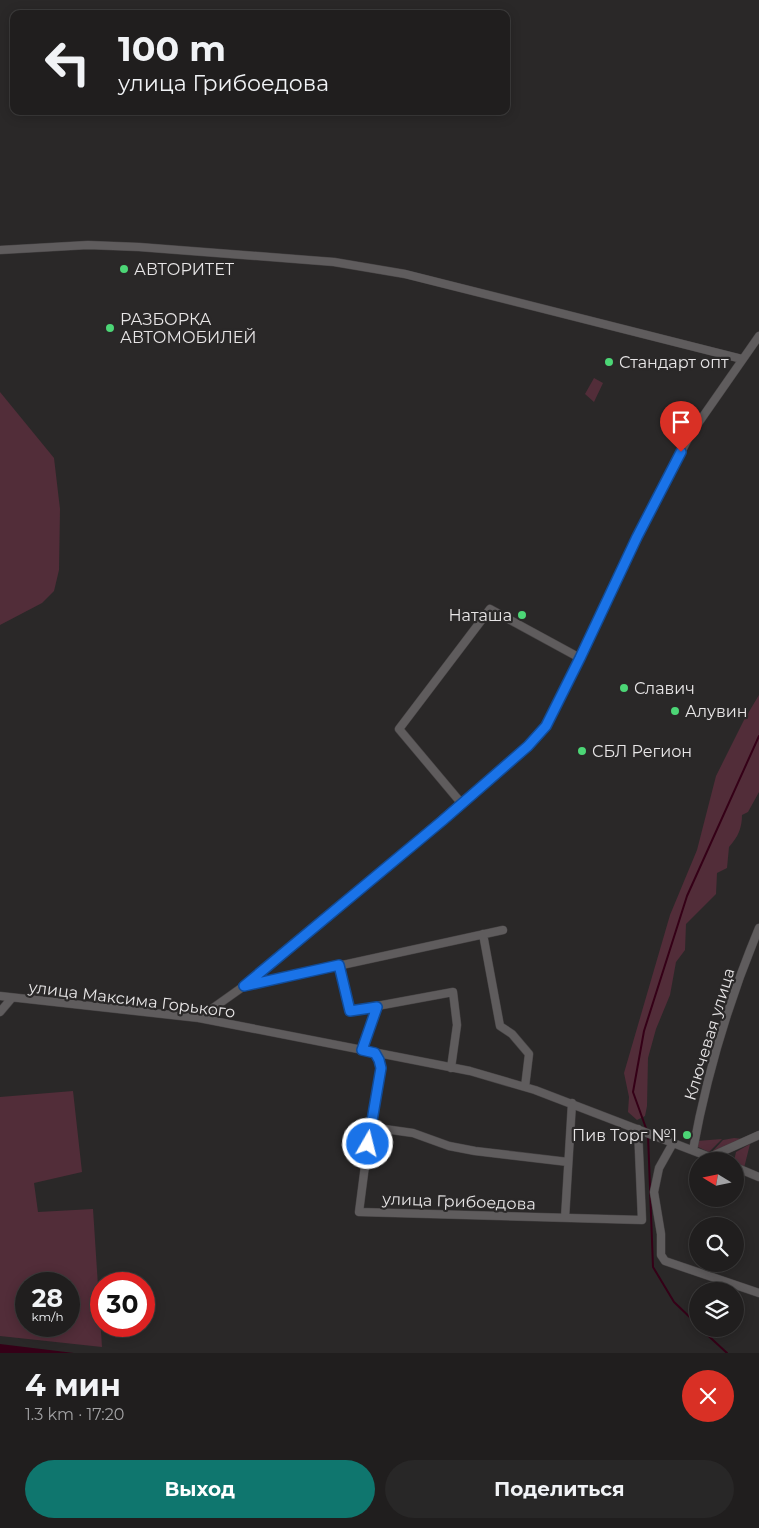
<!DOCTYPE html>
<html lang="ru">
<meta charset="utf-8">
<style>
body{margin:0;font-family:Montserrat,sans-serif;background:#282727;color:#f1f3f6;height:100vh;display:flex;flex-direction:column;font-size:19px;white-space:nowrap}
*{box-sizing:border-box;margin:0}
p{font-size:16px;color:#a2a2a4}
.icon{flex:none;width:28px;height:28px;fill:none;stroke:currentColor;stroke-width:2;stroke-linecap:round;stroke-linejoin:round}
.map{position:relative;height:1353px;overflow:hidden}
.panel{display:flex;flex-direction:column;background:#201e1e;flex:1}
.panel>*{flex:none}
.hud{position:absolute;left:10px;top:10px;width:500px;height:105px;border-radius:10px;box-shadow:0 2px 12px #0003,0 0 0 1px #3d3c3c;background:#201e1e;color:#f1f3f6;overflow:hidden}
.needle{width:32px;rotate:280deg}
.controls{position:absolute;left:689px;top:1152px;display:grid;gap:10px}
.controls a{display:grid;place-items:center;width:55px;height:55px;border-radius:50%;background:#201e1e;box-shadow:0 2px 12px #0003,0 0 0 1px #3d3c3c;font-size:25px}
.speed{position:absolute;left:15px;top:1272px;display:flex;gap:10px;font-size:25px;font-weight:700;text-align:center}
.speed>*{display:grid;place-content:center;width:65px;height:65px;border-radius:50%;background:#201e1e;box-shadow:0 2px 12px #0003,0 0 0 1px #3d3c3c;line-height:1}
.speed small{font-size:12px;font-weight:400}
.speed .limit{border:8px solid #d22;background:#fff;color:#111}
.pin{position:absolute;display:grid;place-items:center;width:42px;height:42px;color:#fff;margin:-51px -21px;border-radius:50% 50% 50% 0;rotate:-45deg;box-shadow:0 0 5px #0007}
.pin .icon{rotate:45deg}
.me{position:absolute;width:55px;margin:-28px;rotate:8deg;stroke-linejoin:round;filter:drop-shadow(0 0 4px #0008)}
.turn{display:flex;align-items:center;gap:18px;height:105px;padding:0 25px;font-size:22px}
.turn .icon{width:65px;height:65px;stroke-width:2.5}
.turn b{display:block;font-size:35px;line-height:42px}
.round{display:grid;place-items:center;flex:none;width:52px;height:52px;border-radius:26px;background:#282727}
.headline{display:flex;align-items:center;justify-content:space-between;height:85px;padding:0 25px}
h1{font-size:30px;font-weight:700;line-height:38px}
.button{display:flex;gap:10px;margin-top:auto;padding:10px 25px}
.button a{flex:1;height:58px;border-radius:30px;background:#0f766e;color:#fff;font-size:20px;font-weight:700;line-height:58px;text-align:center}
.button a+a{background:#282727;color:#f1f3f6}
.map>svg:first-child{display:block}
.green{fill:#522d39;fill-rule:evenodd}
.water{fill:#350017}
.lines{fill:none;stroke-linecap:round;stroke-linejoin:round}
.stream{stroke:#350017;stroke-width:2}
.minor-casing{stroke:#464344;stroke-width:9}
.minor{stroke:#5f5c5d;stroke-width:8}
.route-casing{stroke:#114b97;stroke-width:12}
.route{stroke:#1a73e8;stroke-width:9}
.poi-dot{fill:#4cd676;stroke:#2a2828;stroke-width:2}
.labels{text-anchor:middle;stroke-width:4.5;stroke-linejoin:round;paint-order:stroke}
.poi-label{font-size:16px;fill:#e8e6e7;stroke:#2a2828;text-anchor:start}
.street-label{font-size:16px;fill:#e8e6e7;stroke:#2a2828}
</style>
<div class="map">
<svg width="759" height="1353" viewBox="0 0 759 1353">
<rect width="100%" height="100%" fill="#2a2828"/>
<path class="green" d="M594 378 603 383 594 402 585 394Z
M0 392 54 458 60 509 59 570 54 591 42 603 0 625Z
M759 695V792L748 812 742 815C742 828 738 837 729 847L727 868 717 873 716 894 686 924 685 950 676 962 670 995 656 1029 648 1058 647 1106 645 1116 637 1120 628 1112 629 1097 624 1073 670 915 697 850 716 776 744 720Z
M73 1091 82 1172 34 1183 38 1212 93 1209 102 1347 0 1336V1097ZM26 1284H69V1326H26Z
M734 1138 743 1139 711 1153 723 1140Z
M722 1139 709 1152 698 1147 697 1141Z
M750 1144 744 1168 738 1167 734 1161 736 1152Z"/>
<path class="water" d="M0 1344 74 1353H0Z"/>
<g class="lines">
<path class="stream" d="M647 1131 633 1092 644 1031 687 896 759 736
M648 1135 653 1267 674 1302 698 1325
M701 1329 727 1353"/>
<defs>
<path id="minor" d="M0 250 88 245 139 247 334 262 405 274 742 359
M462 804 399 729 490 609 580 658
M483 934 500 1026 512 1034 529 1054 525 1087
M339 965 350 1011 453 992 457 1025 451 1068
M246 986 503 930
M0 996 199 1018 470 1071 535 1090 720 1161
M0 1012 11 999
M199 1018 244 986 297 943 528 746 546 726 580 658 637 537 690 435 759 336
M362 1050 377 1007
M375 1053 379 1060 381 1068 370 1127 359 1212 642 1220 638 1129
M370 1127 413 1133 449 1146 475 1151 568 1162
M673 1143 659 1168 654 1192 661 1234V1255L665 1261 759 1293
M693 1150C707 1073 729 1000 759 928
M710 1157 759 1135
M735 1167 759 1177
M565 1218 572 1103"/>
</defs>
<use href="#minor" class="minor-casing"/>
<use href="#minor" class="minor"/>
</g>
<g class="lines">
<defs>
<path id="route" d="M368 1144 381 1068 379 1060 375 1053 362 1050 377 1007 350 1011 339 965 244 986 442 821 528 746 546 726 580 658 637 537 681 452"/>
</defs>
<use href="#route" class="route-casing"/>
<use href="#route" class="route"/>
</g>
<g class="poi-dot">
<circle cx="124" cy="269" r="5"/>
<circle cx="110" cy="328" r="5"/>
<circle cx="609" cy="362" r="5"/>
<circle cx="522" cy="615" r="5"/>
<circle cx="624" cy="688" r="5"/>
<circle cx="675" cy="711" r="5"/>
<circle cx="582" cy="751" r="5"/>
<circle cx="687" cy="1135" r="5"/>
</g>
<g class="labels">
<g class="poi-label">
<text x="134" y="275">АВТОРИТЕТ</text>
<text x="120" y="325">РАЗБОРКА<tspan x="120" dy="18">АВТОМОБИЛЕЙ</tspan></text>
<text x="619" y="368">Стандарт опт</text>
<text x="512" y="621" text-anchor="end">Наташа</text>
<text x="634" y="694">Славич</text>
<text x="685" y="717">Алувин</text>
<text x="592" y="757">СБЛ Регион</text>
<text x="677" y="1141" text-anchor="end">Пив Торг №1</text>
</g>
<g class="street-label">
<text transform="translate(132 999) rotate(7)" y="6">улица Максима Горького</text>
<text transform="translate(709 1034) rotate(-73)" y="6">Ключевая улица</text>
<text transform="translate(459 1201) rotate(2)" y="6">улица Грибоедова</text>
</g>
</g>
</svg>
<div class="controls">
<a><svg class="needle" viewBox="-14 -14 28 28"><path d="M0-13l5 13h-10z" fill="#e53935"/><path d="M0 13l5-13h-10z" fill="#a2a2a4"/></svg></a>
<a><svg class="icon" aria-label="search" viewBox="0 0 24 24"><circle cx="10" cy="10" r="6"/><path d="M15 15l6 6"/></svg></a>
<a><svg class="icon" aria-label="layers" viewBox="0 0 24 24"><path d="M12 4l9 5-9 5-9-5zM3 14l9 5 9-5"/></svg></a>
</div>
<div class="speed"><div>28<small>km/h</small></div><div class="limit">30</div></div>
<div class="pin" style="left:681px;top:452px;background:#d93025"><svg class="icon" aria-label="arrive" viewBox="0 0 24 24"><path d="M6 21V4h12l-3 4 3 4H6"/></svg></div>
<svg class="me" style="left:368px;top:1144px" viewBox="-20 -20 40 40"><circle r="17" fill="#1a73e8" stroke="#fff" stroke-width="3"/><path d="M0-11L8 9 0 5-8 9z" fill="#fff"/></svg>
<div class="hud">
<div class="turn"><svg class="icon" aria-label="left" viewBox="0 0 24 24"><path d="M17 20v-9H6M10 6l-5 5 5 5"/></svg><div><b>100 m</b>улица Грибоедова</div></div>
</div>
</div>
<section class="panel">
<div class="headline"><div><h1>4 мин</h1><p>1.3 km · 17:20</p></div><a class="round" style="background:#d93025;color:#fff"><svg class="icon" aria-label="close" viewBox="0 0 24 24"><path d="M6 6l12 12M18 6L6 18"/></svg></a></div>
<div class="button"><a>Выход</a><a>Поделиться</a></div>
</section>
